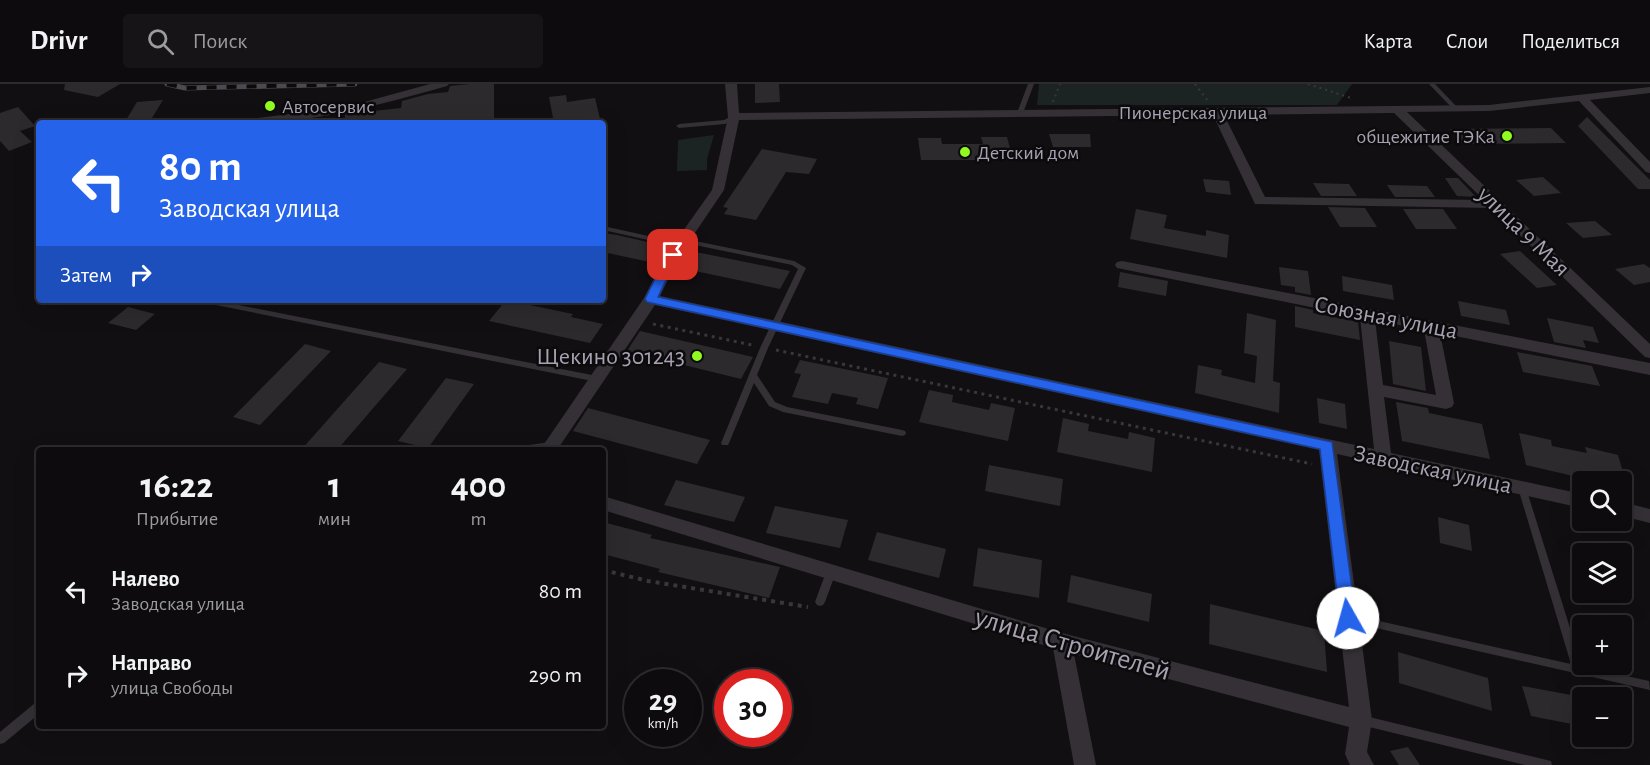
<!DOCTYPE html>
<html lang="ru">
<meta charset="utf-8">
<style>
body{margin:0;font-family:"Alegreya Sans",sans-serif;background:#161416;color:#f1f3f6;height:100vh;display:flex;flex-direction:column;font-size:22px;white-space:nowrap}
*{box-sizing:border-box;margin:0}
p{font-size:20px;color:#9a9b9d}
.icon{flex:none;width:33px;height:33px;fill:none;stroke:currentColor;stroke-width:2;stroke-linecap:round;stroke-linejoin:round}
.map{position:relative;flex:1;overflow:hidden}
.details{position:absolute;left:36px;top:363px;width:570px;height:282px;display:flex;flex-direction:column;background:#0d0b0d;border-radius:6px;box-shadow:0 6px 24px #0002,0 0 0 2px #2d2b2e}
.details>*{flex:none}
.hud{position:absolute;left:36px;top:36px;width:570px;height:183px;border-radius:6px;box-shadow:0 6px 24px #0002,0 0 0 2px #2d2b2e;background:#2563eb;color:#fff;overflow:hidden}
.tools{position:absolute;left:1572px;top:387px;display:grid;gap:12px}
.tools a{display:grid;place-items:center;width:60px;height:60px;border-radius:6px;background:#0d0b0d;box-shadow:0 6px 24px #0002,0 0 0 2px #2d2b2e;font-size:30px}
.speed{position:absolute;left:624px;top:585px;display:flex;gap:12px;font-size:30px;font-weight:700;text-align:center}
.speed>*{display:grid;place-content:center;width:78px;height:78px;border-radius:50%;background:#0d0b0d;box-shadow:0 6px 24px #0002,0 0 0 2px #2d2b2e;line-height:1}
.speed small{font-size:15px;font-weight:400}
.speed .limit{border:9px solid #d22;background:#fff;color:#111}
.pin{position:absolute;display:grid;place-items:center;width:51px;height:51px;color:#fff;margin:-26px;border-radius:12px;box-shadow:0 3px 9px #0006}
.me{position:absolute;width:66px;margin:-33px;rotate:353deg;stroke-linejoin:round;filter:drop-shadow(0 0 4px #0008)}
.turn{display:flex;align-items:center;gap:21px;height:126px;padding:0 24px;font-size:27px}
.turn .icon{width:78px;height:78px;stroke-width:2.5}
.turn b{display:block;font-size:42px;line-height:51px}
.then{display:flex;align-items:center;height:57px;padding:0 24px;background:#0003;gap:12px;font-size:22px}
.eta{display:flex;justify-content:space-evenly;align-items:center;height:102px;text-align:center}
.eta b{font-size:36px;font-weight:600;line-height:42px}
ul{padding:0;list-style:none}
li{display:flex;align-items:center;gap:18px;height:84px;padding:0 24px}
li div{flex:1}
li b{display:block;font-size:22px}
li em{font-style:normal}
header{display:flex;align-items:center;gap:36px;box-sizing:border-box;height:84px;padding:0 30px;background:#0d0b0d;border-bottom:2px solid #2d2b2e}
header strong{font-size:28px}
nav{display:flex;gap:33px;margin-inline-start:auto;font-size:21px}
.search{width:420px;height:54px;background:#161416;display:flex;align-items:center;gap:15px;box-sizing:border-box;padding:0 21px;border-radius:6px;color:#9a9b9d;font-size:22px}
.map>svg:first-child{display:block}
.green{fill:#1c2423}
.building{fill:#2d2a2e}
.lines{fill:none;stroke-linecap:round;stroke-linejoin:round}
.path-far2{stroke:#3a363d;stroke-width:2;stroke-dasharray:2 4;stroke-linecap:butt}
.path-far1{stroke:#3a363d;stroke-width:3;stroke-dasharray:3 4.5;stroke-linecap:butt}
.path{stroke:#3a363d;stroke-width:4;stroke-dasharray:4 5;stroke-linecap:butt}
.lane{fill:#343036;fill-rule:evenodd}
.street{fill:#343036;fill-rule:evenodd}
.rail-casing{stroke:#4e4951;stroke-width:5}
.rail{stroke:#0c0b0c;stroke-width:4;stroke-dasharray:10;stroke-linecap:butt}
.route{fill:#2563eb;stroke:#184099;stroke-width:1.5}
.poi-dot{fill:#91fa1f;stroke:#0c0b0c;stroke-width:2}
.labels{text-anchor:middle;stroke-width:5;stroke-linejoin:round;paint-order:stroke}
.far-poi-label{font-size:20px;fill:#a9a0b3;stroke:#0c0b0c;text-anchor:start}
.far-street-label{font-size:20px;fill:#a9a0b3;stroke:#0c0b0c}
.street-label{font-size:24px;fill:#a9a0b3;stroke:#0c0b0c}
.poi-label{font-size:24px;fill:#a9a0b3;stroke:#0c0b0c;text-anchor:end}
.near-street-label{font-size:28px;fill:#a9a0b3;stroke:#0c0b0c}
</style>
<header>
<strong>Drivr</strong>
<div class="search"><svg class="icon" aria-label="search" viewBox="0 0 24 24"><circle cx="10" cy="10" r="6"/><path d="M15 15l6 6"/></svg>Поиск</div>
<nav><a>Карта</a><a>Слои</a><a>Поделиться</a></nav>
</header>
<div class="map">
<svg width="1650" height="681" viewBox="0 0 1650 681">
<rect width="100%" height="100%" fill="#110f11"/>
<path class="green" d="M1039 0H1352L1337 21H1037Z
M714 51 707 75V86L677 87 678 56Z"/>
<path class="building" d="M65 0H120L98 13 64 6Z
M469 0H494V39H345V30L401 24 402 17 428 10 448 8 450 2Z
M755 0H779L780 18 755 19Z
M566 11 567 18 595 14 601 39H554L549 13Z
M163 16 152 34 126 36 137 18Z
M18 23 35 42 20 47 32 58 9 67 0 57V29Z
M1587 33 1650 96V105H1638L1578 42Z
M1551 44 1566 59 1462 60 1450 45Z
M1049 50H1090L1091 63H1053Z
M981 53H1007L1013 76H921L918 54H941L942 60H983Z
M762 65 817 75 809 90 786 88 756 136 724 130 728 124 723 123Z
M1543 93 1561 109 1534 112 1516 96Z
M1445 94H1458L1476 113 1457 112Z
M1203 95 1229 97 1231 111 1206 108Z
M1313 99 1349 100 1357 112H1321Z
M1387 101 1427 102 1435 113H1395Z
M1328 123 1365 124 1377 143H1340Z
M1136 125 1167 131 1164 144 1206 152V146L1229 151 1227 174 1130 155Z
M1403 125H1443L1457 145H1416Z
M1595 137 1612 151 1583 154 1566 139Z
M603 149 617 151 669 163 659 180 603 168Z
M686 166 790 187 780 205 676 183Z
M1520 167 1557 201 1537 204 1500 170Z
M1644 180 1650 184V198L1634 201 1615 185Z
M1279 183 1308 187 1311 211 1295 208V203L1281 201Z
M1120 188 1168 197 1166 212 1118 203Z
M1342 192 1392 201 1394 216 1343 207Z
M506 216 573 230 571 233 603 240 590 259 489 237Z
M1458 217 1506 226 1510 241 1461 232Z
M1295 222 1313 226V229L1358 238 1360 256 1295 243Z
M128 223 155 230 136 246 108 239Z
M1247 229 1276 236 1273 297 1280 299 1279 329 1195 309 1198 281 1222 286 1221 291 1255 299 1257 272 1244 269Z
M1547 234 1593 243 1599 259 1583 256 1586 264 1554 258Z
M640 247 753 273 741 295 627 267Z
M1389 257 1421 263 1426 307 1393 300Z
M305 260 331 267 260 341 233 333Z
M1517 268 1592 282 1600 302 1523 288Z
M800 276 888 294 878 325 856 320 858 314 832 309 828 320 792 313 801 290 794 289Z
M379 278 407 285 337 366H301Z
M446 294 474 300 428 364 398 357Z
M929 306 953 311 952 318 989 326 991 319 1015 324 1008 357 919 338Z
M1317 314 1345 320 1347 345 1319 339Z
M1396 318 1428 324 1429 329 1482 340 1490 375 1402 357Z
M588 324 710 356 697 380 573 347Z
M1063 334 1089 340 1088 347 1128 355 1129 348 1155 354 1152 388 1057 368Z
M1519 349 1551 356 1552 362 1587 369 1585 363 1618 371 1626 398H1599L1526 381Z
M989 381 1063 395 1060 422 985 407Z
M676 396 745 413 734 438 664 421Z
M775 422 848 436 840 464 766 449Z
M1438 433 1469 441 1472 467 1440 459Z
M603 438 652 451 650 454 780 483 769 514 658 488 660 485 603 470Z
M877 448 946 465 939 494 868 476Z
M978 464 1042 476 1039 514 973 502Z
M1071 491 1152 510 1149 538 1067 518Z
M1210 520 1324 547 1327 588 1209 560Z
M1398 568 1488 594 1492 627 1399 599Z
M1522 602 1582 613V642L1531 632Z
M1408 663 1420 681H1399L1390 667Z"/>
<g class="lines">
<path class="path-far2" d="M1195 0 1208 17
M1308 0 1351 14
M1053 18 1060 0"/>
<path class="path-far1" d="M653 240 752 261
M776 266 1312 380"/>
<path class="path" d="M603 486 648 497 808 523"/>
<path class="lane" d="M1028 0H1034L1023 29 1018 30 1017 29Z
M1429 0H1435L1458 24V26H1454Z
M734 31 736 32V34L725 40 679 44 676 42 679 40 724 36Z
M603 142 680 159 683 161 680 163 603 146Z
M693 157H695L794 177 806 184 768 264 757 291 775 318 787 323 902 346 905 347 906 349 905 351 902 352 783 328 769 322 754 299 729 359 728 361H722L721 359 760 264 798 185 792 181 695 161H693Z
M197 216H213L597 292 601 295 597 298 201 218Z
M551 358 554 359 555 361 554 363C539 367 525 366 510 366L511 364 514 363Z
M1522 400 1525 402 1526 404 1582 582 1649 597 1650 606 1345 537 1343 534 1345 531 1348 530 1571 580 1518 404 1519 402Z
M831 484 834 485 836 488 825 518 823 521 820 522 817 521 815 518 826 488 828 485Z
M39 618V630L4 659 0 660V648L35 619Z
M1361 631 1547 676 1551 677 1552 681H1525L1361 641 1357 640 1356 636 1357 632Z"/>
<path class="street" d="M430 0H449L447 2C379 21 316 39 245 39L251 35 346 23Z
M725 0H737L739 29 1489 21 1650 3V9L1590 16 1650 78V89L1646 88 1579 17 1489 27 1407 28 1650 260V274L1645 273 1492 124 1255 120 1213 31 739 36 724 106 680 171 660 212 1374 365 1360 233 1122 185 1117 184 1115 181 1117 178 1122 177 1650 279V291L1440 249 1454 319 1452 323 1446 325 1384 313 1391 369 1582 410V424L1337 370 1372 636 1367 668 1374 681H1350L1345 670 1349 643 1074 570 1096 681H1074L1053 564 603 426V412L1062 549 1349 623 1319 366 655 221 557 366H540L644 214 666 171 712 106 728 33ZM1394 29 1484 116 1265 113 1224 31ZM1375 236 1424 246 1436 311 1383 301Z
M1622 418 1650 425V439L1622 432Z"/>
<defs>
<path id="rail" d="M167 0 185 4 355 0"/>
</defs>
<use href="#rail" class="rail-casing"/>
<use href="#rail" class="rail"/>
</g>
<path class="route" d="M673 168 678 171 658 213 1332 358 1356 534 1354 539 1348 541 1342 539 1340 534 1320 365 647 218 645 215 667 171Z"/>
<g class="poi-dot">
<circle cx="270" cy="22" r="6"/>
<circle cx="1507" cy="52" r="6"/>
<circle cx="965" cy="68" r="6"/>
<circle cx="697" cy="272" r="6"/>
</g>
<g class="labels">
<g class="far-poi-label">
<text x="282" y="29">Автосервис</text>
<text x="1495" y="59" text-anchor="end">общежитие ТЭКа</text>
<text x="977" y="75">Детский дом</text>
</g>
<g class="far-street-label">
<text x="1193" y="35">Пионерская улица</text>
</g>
<g class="street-label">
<text transform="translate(1524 147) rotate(44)" y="8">улица 9 Мая</text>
<text transform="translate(1386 233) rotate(11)" y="8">Союзная улица</text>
<text transform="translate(1433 385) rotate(12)" y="8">Заводская улица</text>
</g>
<g class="poi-label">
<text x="685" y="280">Щекино 301243</text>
</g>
<g class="near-street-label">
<text transform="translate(1073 559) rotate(16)" y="10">улица Строителей</text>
</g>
</g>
</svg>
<div class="tools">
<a><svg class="icon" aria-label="search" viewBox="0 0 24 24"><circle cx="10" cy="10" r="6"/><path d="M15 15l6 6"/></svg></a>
<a><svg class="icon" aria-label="layers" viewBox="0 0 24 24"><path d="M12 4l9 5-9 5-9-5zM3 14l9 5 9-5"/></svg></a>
<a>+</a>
<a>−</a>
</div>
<div class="speed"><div>29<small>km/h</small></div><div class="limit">30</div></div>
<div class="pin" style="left:673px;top:171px;background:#d93025"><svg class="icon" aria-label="arrive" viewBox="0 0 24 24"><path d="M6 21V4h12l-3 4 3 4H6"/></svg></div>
<svg class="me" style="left:1348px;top:534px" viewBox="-20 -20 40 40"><circle r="19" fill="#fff"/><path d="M0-13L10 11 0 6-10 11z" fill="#2563eb"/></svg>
<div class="hud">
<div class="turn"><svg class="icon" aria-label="left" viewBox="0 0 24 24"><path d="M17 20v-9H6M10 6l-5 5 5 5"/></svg><div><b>80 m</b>Заводская улица</div></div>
<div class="then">Затем<svg class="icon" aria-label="right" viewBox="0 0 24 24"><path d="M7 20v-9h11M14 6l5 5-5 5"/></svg></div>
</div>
<section class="details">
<div class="eta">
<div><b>16:22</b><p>Прибытие</p></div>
<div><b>1</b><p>мин</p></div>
<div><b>400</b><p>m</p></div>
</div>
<ul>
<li><svg class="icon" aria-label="left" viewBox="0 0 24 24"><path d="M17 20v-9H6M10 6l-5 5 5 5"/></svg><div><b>Налево</b><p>Заводская улица</p></div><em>80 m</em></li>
<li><svg class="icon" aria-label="right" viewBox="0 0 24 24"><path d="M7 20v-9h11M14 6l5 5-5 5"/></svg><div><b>Направо</b><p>улица Свободы</p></div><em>290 m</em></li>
</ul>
</section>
</div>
